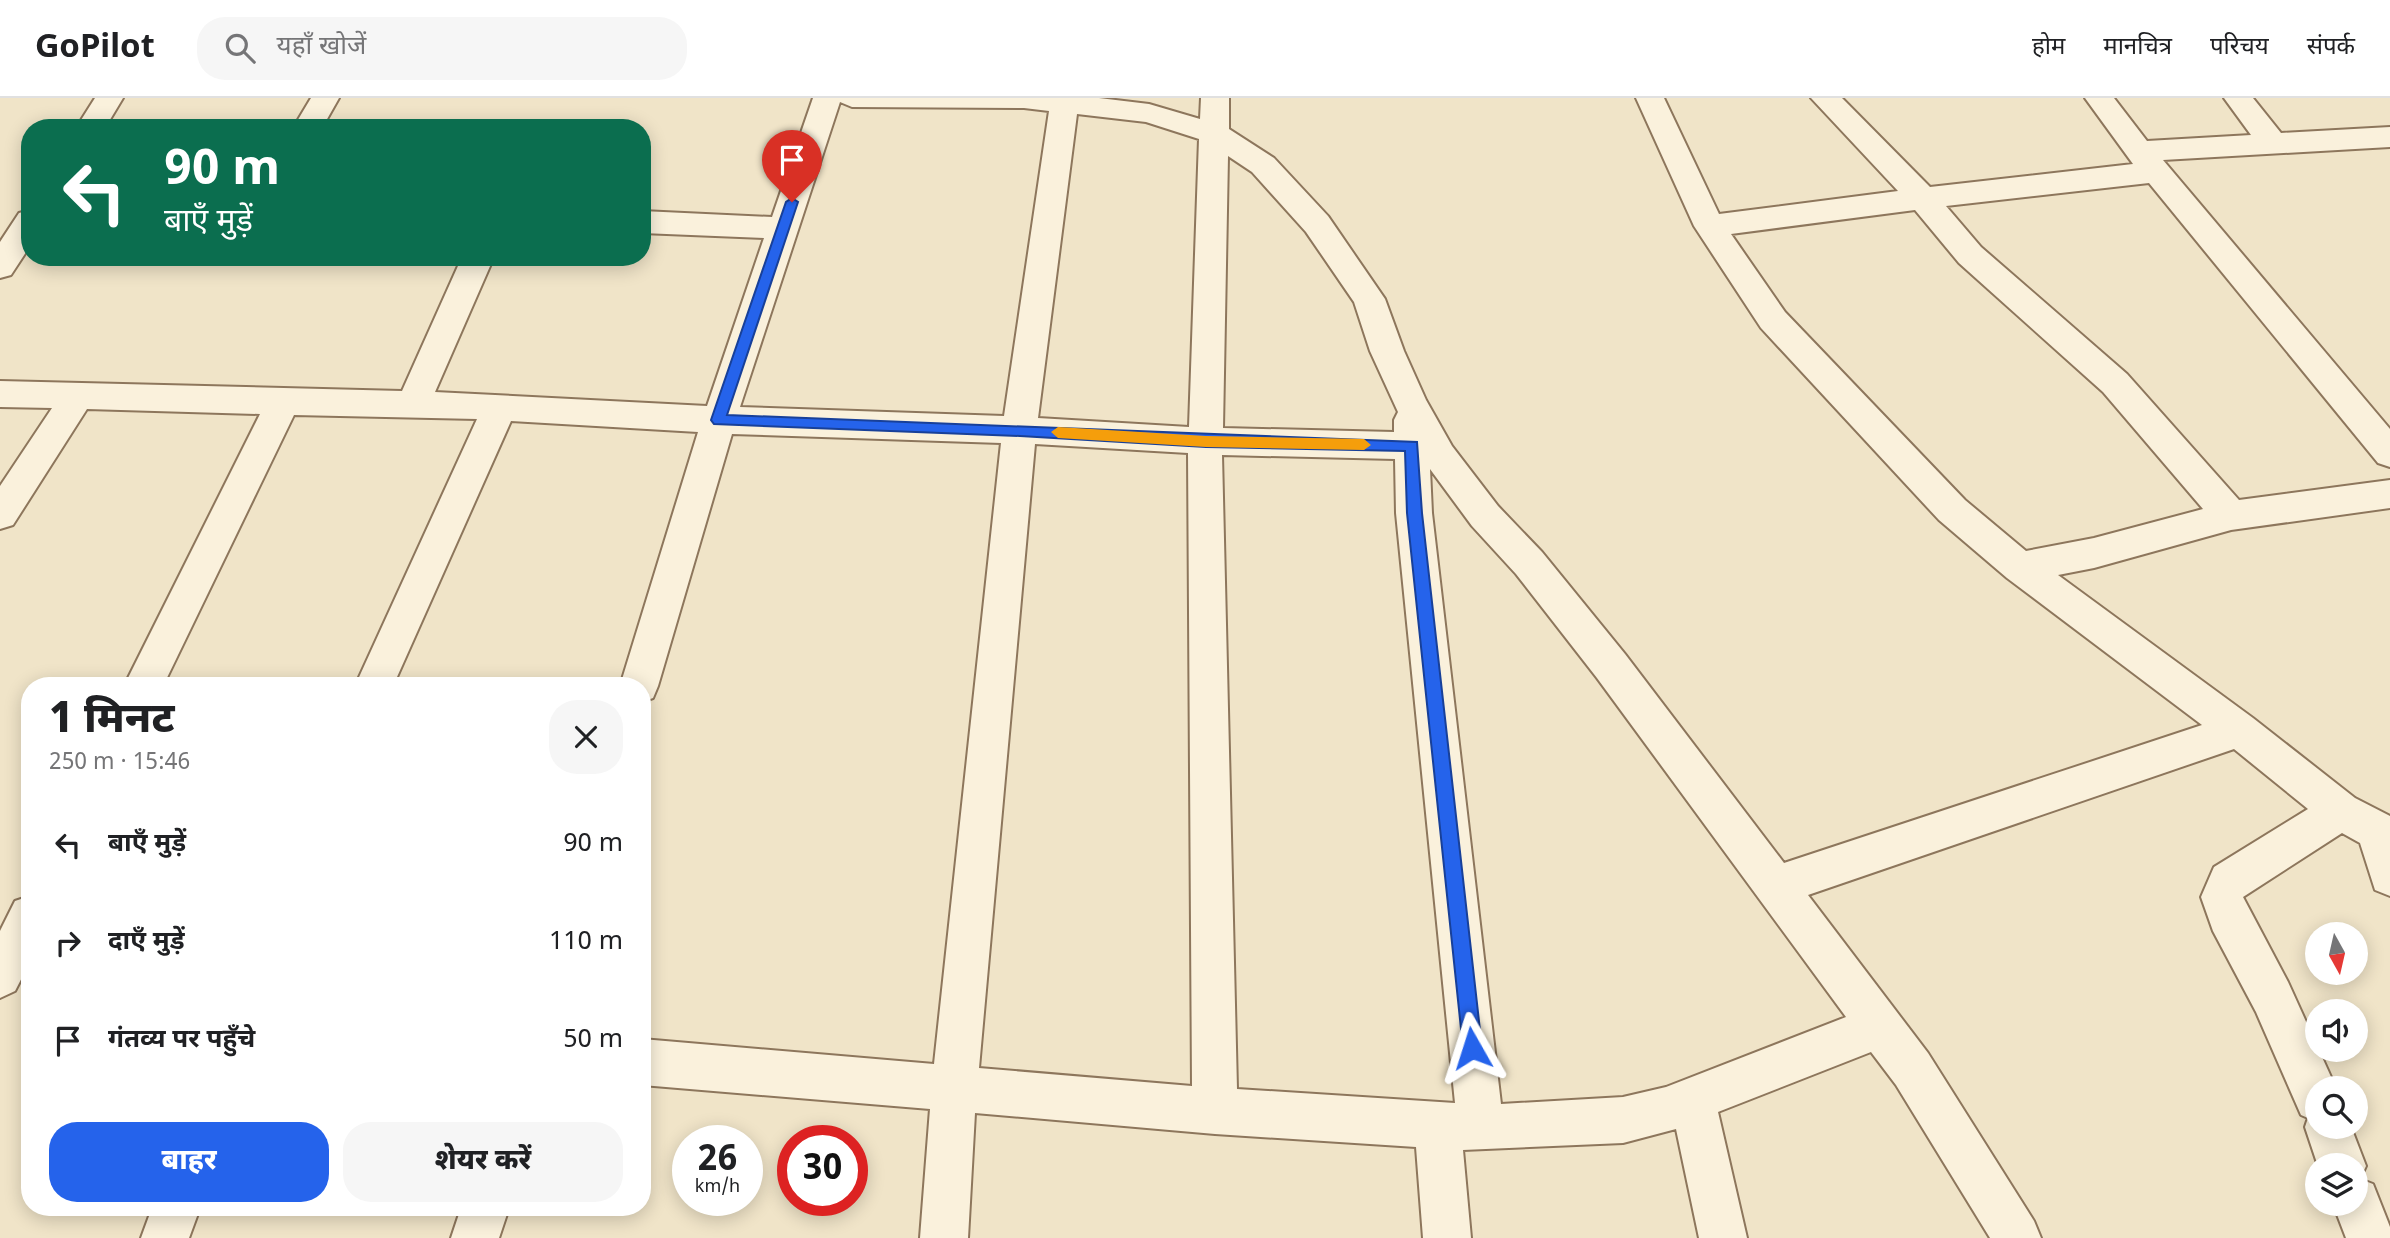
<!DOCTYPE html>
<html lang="hi">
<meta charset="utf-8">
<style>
body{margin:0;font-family:Georgia,"Noto Sans Devanagari",serif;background:#f6f6f6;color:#202124;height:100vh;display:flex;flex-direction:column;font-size:26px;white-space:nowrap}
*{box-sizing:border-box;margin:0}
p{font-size:23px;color:#757577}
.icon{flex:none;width:38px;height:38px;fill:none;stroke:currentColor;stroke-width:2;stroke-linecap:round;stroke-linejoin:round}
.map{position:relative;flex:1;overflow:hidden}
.side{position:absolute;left:21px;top:579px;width:630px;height:539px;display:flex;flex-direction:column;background:#fff;border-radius:28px;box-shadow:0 4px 18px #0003}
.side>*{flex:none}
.guide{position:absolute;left:21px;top:21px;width:630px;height:147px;border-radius:28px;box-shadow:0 4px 18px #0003;background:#0b6e4f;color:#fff;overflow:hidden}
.needle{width:46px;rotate:172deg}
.tools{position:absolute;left:2305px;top:824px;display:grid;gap:14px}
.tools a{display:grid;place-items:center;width:63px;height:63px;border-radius:50%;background:#fff;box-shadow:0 4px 18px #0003;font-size:35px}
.speed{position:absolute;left:672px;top:1027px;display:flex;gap:14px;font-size:35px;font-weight:700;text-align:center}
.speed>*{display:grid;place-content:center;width:91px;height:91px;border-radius:50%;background:#fff;box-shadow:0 4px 18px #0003;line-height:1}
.speed small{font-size:18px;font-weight:400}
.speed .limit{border:10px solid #d22;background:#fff;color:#111}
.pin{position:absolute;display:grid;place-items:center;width:60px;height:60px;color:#fff;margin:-72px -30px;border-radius:50% 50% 50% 0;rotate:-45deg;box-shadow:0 0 7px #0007}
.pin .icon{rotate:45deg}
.me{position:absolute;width:77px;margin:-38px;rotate:354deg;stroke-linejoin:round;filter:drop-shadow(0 0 5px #0008)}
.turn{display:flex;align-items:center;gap:24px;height:147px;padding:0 28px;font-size:32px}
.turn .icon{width:91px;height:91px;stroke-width:2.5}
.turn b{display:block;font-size:49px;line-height:60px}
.round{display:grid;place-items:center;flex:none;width:74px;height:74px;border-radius:28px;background:#f6f6f6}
.headline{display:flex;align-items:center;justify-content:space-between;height:119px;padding:0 28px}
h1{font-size:42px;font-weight:800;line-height:52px}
.button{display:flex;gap:14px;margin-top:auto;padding:14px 28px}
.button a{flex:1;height:80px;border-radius:28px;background:#2563eb;color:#fff;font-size:28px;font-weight:800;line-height:80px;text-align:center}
.button a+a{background:#f6f6f6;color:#202124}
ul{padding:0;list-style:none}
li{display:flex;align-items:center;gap:21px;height:98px;padding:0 28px}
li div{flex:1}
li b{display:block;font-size:26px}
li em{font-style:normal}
header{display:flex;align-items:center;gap:42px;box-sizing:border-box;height:98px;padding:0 35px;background:#fff;border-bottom:2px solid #e0e0e0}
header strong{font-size:33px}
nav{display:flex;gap:38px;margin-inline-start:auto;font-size:24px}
.search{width:490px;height:63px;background:#f6f6f6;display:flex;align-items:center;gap:18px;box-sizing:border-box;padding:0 24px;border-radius:28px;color:#757577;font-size:26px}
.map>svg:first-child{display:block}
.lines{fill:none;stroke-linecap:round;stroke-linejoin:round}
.street-casing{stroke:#8d765c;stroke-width:4}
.street{fill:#faf1dc;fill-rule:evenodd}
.route{fill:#2563eb;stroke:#184099;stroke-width:2}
.slow{fill:#f59e0b}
</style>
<header>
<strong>GoPilot</strong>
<div class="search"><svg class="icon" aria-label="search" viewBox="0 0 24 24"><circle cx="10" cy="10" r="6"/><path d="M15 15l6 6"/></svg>यहाँ खोजें</div>
<nav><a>होम</a><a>मानचित्र</a><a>परिचय</a><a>संपर्क</a></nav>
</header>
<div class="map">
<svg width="2390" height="1140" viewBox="0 0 2390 1140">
<rect width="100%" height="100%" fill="#f0e4c8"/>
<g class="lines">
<defs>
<path id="street" d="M95 0H123L105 30H76Z
M311 0H339L322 30H293Z
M813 0H1099L1149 6 1200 21 1201 0H1229V31L1274 60 1328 118 1385 201 1404 253 1426 302 1452 348 1498 408 1542 454 1625 556 1784 765 2202 627 2007 480 1939 422 1761 230 1694 128 1636 0H1664L1719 116 1898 93 1811 0H1842L1930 89 2133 66 2085 0H2114L2147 43 2251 37 2224 0H2253L2281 35 2390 29V49L2163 62 2390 331V369L2378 365 2149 85 1946 108 1981 149 2127 276 2239 402 2390 382V410L2231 432 2094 470 2058 477 2253 620 2355 700 2390 718V798L2375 792 2360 745 2342 735 2243 799 2288 884 2336 990H2317V1029H2351L2366 1068 2360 1081 2373 1086 2390 1129V1140H2346L2333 1106H2356V1068H2318L2305 1029 2308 1020 2301 1017 2256 914 2213 833 2201 799 2214 769 2308 711 2234 651 1808 797 1928 955 2034 1123 2041 1140H1990L1896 987 1871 954 1718 1014 1747 1140H1699L1676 1031 1623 1045 1463 1052 1471 1140H1423L1416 1049 1215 1036 975 1015 968 1140H920L930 1011 642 987V941L934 966 1001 345 732 336 658 588 653 600 642 604V588H620L698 334 511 323 393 588H355L477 321 294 317 163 588H124L260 316 87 311 13 427 0 431V388L52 310 0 309V283L402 293 462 159H494L435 294 707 308 764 140 642 135V113L772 119ZM840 4 852 9 1024 10 1049 13 1004 318 740 309ZM1077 16 1146 24 1199 41 1189 329 1038 320ZM1228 58 1252 74 1306 134 1354 204 1370 253 1398 314 1394 322V334L1223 330ZM1915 112 1959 165 2103 294 2203 411 2094 440 2026 453 1965 402 1785 214 1731 136ZM1035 346 1188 355 1192 988 979 970ZM1222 357 1395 361 1396 415 1455 1005 1237 991ZM1430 371 1472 428 1516 476 1597 580 1846 919 1666 989 1623 999 1501 1006 1432 415Z
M30 112V148L11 177 0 180V144L19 115Z
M30 798V864L15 893 0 900V833L15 803Z
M152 1110H200L189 1140H141Z
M461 1110H509L499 1140H451Z"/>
</defs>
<use href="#street" class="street-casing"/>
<use href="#street" class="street"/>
</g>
<path class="route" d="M792 100 798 104 727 317 1417 344 1422 415 1482 950 1479 957 1472 959 1466 957 1463 950 1407 415 1405 353 1206 349 1020 338 714 326 711 322 786 104Z"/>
<path class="slow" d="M1058 329 1206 338 1364 341 1371 347 1364 352 1206 349 1058 340 1051 334Z"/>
</svg>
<div class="tools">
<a><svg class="needle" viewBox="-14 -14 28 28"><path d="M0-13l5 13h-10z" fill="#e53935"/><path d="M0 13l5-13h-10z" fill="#757577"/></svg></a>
<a><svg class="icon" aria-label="sound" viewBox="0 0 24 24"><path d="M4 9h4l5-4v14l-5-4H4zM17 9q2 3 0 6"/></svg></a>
<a><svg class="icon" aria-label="search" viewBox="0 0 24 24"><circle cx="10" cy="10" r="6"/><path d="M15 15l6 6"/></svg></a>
<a><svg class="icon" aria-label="layers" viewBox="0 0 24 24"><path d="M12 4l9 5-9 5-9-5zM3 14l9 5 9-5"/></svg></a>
</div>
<div class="speed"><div>26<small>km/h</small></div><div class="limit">30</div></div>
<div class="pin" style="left:792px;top:104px;background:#d93025"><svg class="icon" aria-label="arrive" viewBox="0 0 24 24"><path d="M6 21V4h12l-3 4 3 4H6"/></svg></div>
<svg class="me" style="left:1472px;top:950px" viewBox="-20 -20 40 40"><path d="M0-17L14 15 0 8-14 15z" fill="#2563eb" stroke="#fff" stroke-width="4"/></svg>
<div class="guide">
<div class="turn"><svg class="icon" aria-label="left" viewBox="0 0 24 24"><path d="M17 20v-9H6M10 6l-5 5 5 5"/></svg><div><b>90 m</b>बाएँ मुड़ें</div></div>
</div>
<section class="side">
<div class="headline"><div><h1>1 मिनट</h1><p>250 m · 15:46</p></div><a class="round"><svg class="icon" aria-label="close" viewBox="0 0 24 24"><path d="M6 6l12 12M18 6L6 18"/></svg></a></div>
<ul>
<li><svg class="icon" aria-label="left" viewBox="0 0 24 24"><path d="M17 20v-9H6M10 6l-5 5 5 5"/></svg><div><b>बाएँ मुड़ें</b></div><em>90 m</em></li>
<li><svg class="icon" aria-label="right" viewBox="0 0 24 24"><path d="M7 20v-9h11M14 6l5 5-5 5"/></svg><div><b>दाएँ मुड़ें</b></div><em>110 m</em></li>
<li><svg class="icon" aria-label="arrive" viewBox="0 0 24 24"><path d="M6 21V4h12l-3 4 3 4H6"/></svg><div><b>गंतव्य पर पहुँचे</b></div><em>50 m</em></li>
</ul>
<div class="button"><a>बाहर</a><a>शेयर करें</a></div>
</section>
</div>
